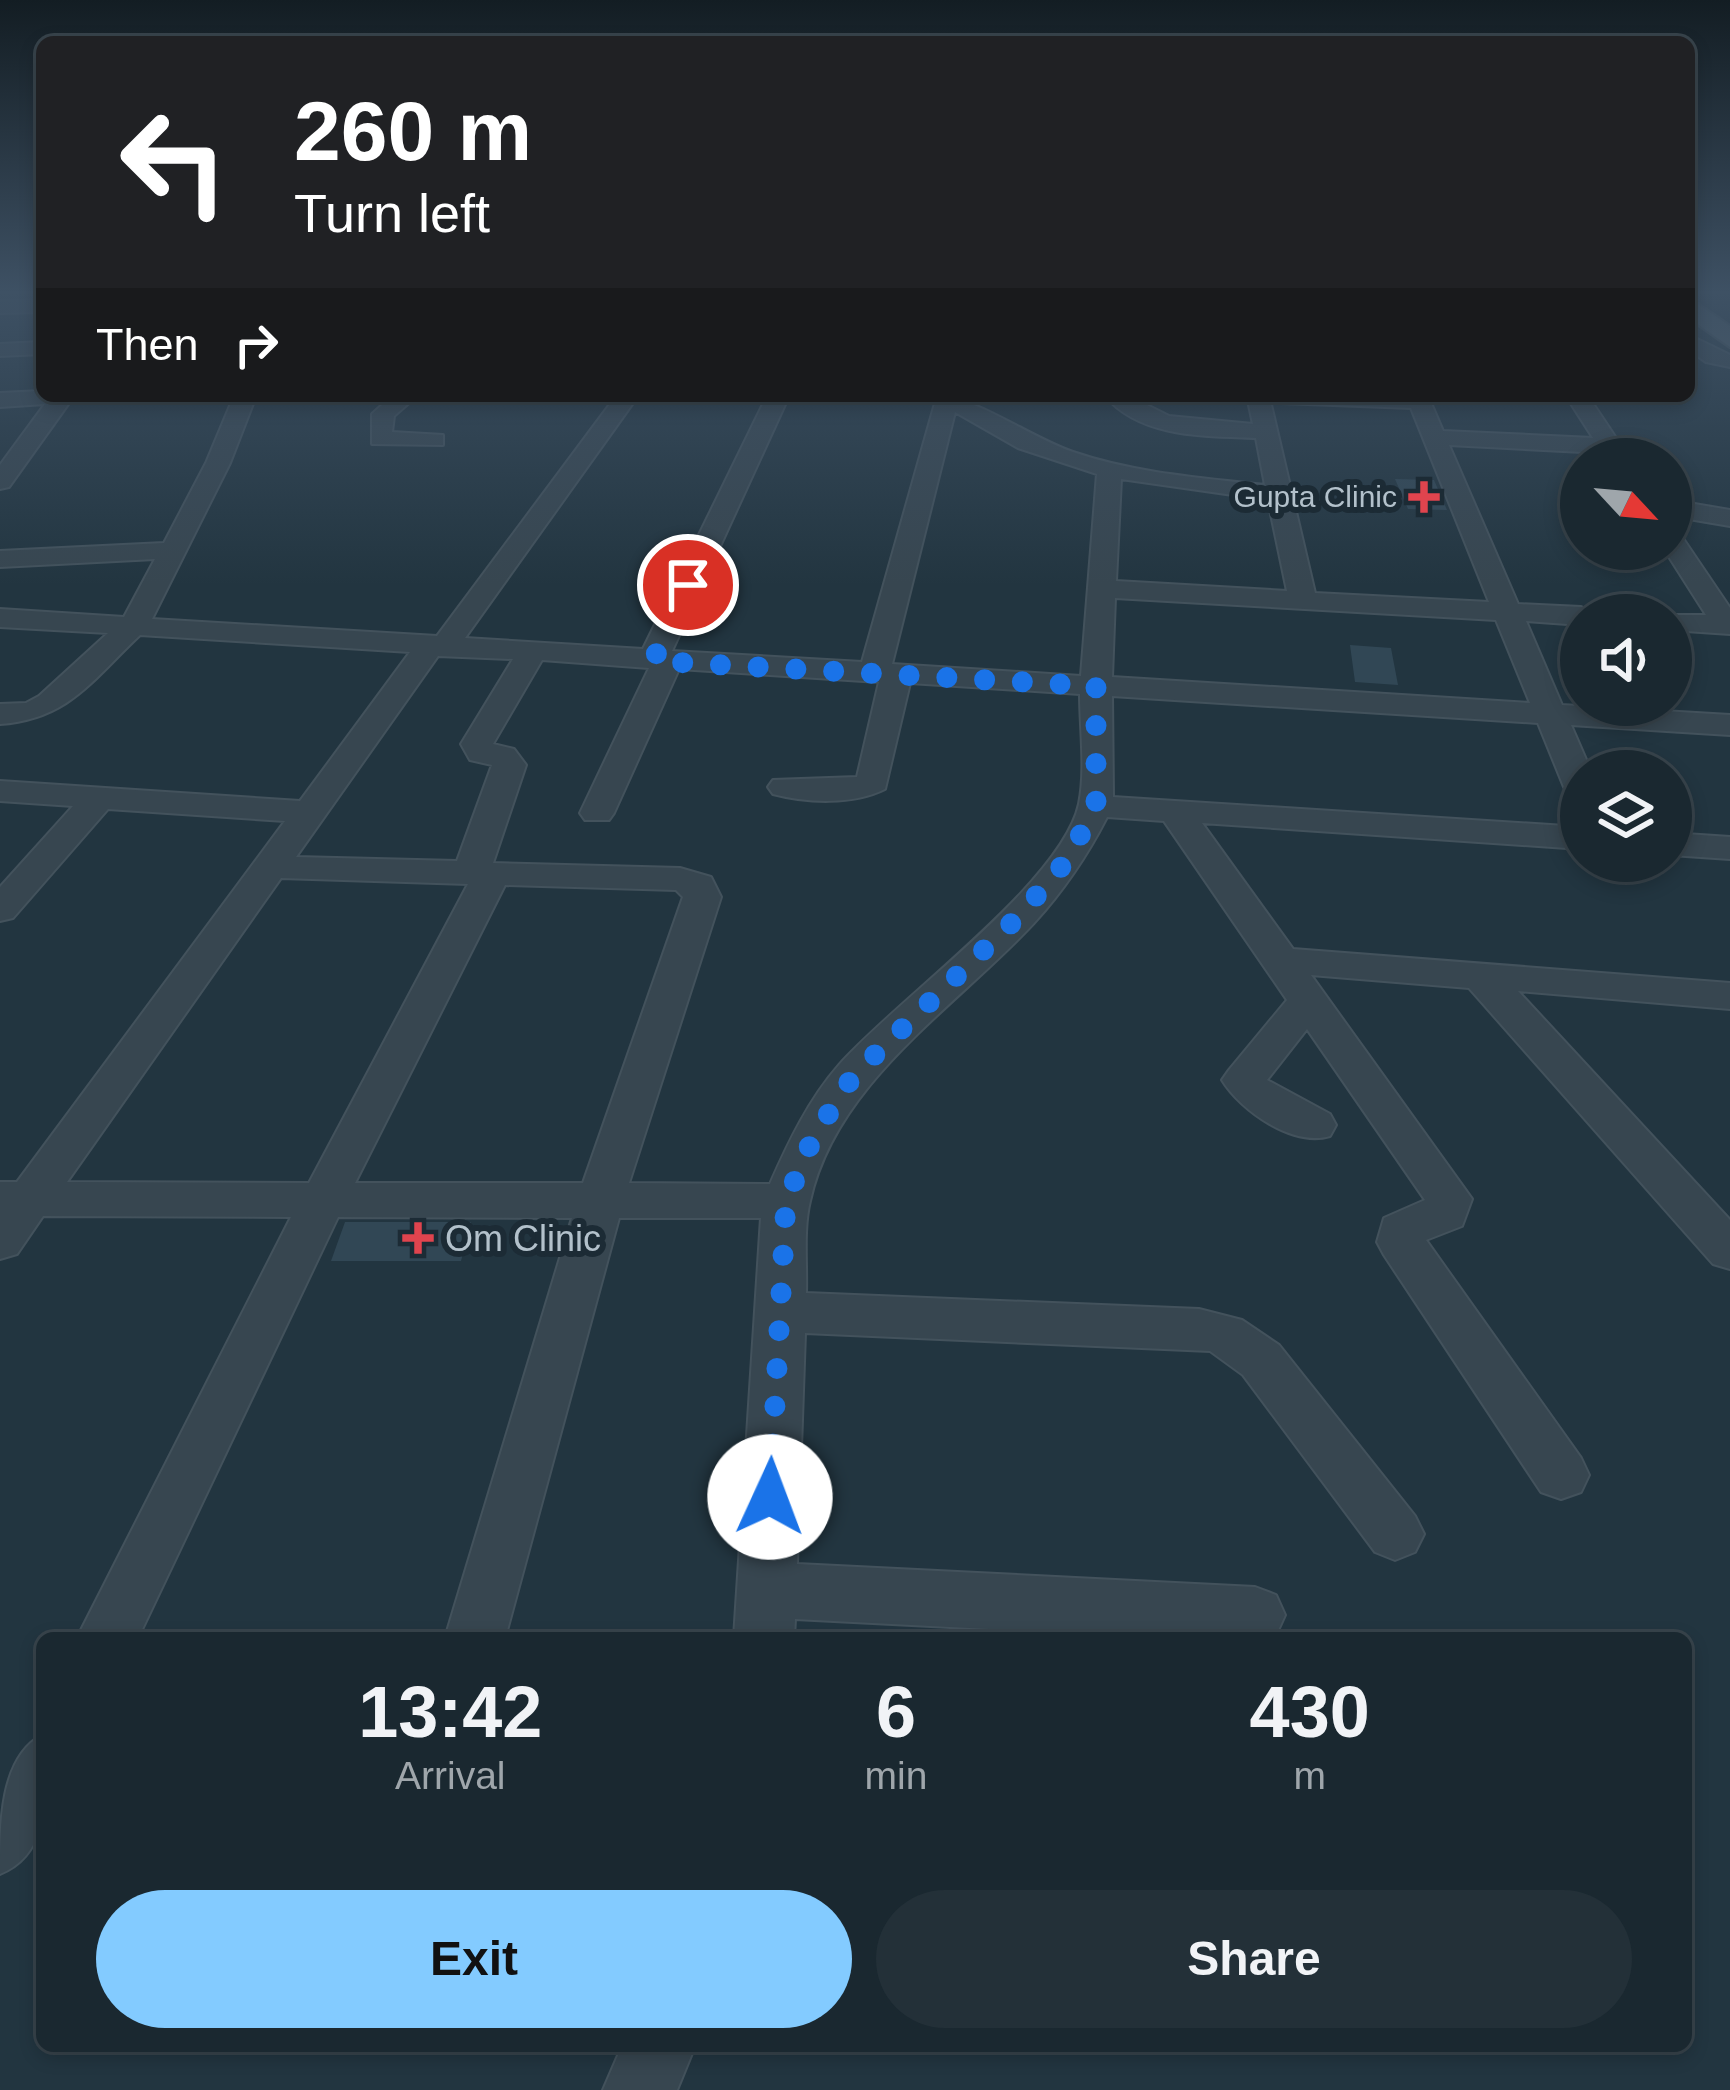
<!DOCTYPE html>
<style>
body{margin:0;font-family:Arial,sans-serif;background:#233038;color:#f1f3f6;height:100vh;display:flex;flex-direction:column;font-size:45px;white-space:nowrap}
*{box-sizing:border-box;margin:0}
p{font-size:39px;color:#9fa6ab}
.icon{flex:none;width:66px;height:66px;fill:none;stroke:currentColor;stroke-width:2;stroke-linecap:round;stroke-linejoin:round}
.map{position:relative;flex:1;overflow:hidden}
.details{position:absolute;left:36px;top:1632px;width:1656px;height:420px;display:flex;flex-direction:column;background:#1a2830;border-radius:18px;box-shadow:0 6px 18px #0003,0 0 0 3px #38444c}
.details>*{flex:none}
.banner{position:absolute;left:36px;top:36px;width:1659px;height:366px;border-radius:18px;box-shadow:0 6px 18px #0003,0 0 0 3px #38444c;background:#202124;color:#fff;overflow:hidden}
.needle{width:78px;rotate:116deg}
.tools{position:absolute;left:1560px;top:438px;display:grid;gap:24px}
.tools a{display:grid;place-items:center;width:132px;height:132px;border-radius:50%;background:#1a2830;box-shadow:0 6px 18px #0003,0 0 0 3px #38444c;font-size:60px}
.pin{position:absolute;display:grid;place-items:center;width:102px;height:102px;color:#fff;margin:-51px;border:6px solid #fff;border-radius:50%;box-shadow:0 3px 12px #0007}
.me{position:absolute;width:132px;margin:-66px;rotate:2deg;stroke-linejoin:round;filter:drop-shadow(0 0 9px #0008)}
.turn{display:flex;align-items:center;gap:42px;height:252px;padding:0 60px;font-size:54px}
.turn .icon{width:156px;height:156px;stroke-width:2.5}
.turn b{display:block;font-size:84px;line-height:102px}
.then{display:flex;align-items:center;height:114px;padding:0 60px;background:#0003;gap:24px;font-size:45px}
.eta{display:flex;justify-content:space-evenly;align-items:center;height:204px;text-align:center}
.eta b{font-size:72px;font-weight:600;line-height:84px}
.action{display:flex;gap:24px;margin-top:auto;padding:24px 60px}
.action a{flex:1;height:138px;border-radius:72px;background:#83cbff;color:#111;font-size:48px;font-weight:600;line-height:138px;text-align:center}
.action a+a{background:#233038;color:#f1f3f6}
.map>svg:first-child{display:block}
.building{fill:#314755}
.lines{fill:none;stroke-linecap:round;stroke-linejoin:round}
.minor-casing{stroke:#43525c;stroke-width:4}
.major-casing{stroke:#43525c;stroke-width:4}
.minor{fill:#374650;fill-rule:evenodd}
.major{fill:#546570;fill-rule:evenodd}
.route{stroke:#1a73e8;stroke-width:21;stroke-dasharray:0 37.8}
.health-dot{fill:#e0444e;stroke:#1c2b35;stroke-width:4.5}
.labels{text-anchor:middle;stroke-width:12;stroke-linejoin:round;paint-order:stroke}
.far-poi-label{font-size:30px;fill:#b3c1cb;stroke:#1c2b35;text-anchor:end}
.poi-label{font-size:36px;fill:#b3c1cb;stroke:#1c2b35;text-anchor:start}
</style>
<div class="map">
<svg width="1730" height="2090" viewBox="0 0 1730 2090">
<rect width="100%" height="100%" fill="#223540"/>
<path class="building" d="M1395 479 1434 480 1447 510 1408 509Z
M1350 645 1391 648 1398 685 1355 682Z
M345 1222H471L461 1261H331Z"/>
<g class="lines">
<defs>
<path id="minor" d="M42 300V312L0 313V301Z
M1689 335 1730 355V367L1706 362 1689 350Z
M42 342V354L0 356V344Z
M42 391V396H91L69 403 9 487 0 489V465L45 404 0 407V393Z
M234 396H256L230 463 152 619 437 636 616 396H638L465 638 643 649 767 396H789L672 651 862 662 937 396C975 396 1031 438 1073 452 1134 473 1201 478 1265 485L1256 438C1205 436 1141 438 1105 396H1129L1169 416 1253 424 1247 396H1269L1315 593 1489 602 1411 408 1281 403 1270 396H1428L1443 431 1593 438 1566 396H1588L1630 459H1606L1602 453 1449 445 1518 604 1581 607 1595 615H1581V625L1526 621 1562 705 1730 715V735L1571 725 1591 771H1581V797L1569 794 1564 787 1538 723 1112 696 1113 797 1581 827V849L1202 823 1293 949 1730 983V1009L1518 991 1730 1220V1269L1713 1264 1469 988 1311 975 1472 1199 1462 1226 1426 1240 1581 1458 1589 1475 1581 1492 1561 1499 1541 1492 1384 1255 1377 1242 1384 1218 1425 1200 1307 1029 1267 1080 1330 1114 1336 1125 1330 1136C1293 1147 1241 1111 1222 1080L1229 1070 1287 1000 1164 821 1107 817C1087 856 1064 890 1034 923 956 1007 836 1082 810 1201 803 1229 807 1264 806 1293L1199 1309 1242 1320 1279 1345 1415 1516 1424 1534 1415 1552 1395 1560 1375 1552 1243 1375 1210 1351 805 1333 797 1564 1255 1587 1276 1595 1285 1615 1276 1635 1267 1638H1164L795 1619 794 1638H734L761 1218H619L505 1638H445L572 1218 338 1217 138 1638H77L291 1217 43 1216 17 1254 0 1259V1182H17L285 821 108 809 13 918 0 921V887L73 806 0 801V781L300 801 410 652 140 635C92 680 69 719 0 724V704L26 703 39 696 108 633 0 627V609L124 617 155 559 0 567V551L164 543 206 463ZM955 412 1018 448 1097 474 1081 676 892 664ZM1121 479 1268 500 1287 591 1116 581ZM1115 598 1496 620 1530 703 1112 677ZM438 656 513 659 461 744 470 760 492 765 457 861 296 857ZM542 660 649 668 580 813 585 820H609L614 813 679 669 879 682 857 777 773 780 768 787 773 794C807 803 853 805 885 789L910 683 1080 694C1080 729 1086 770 1079 804 1062 883 895 1001 839 1065 809 1099 788 1143 770 1184L629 1183 721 897 711 877 680 868 493 863 526 765 514 749 493 744ZM281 878 468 884 309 1183 67 1182ZM505 885 676 890 683 897 583 1183H355Z
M392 396H417L394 416 392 432 443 435V445L372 444V414Z
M1671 500 1730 510V526L1671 516Z
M1671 532 1680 534 1730 608V634L1671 630V615H1661H1706L1664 549H1671Z
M1671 833 1730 837V859L1671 855Z
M42 1735C42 1787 56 1851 0 1874 0 1823 0 1758 42 1735Z
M622 2046H695L677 2090H603Z"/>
<path id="major" d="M1689 298 1730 326V347L1689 318Z"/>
</defs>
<use href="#minor" class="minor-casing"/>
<use href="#major" class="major-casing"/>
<use href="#minor" class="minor"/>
<use href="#major" class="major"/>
</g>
<linearGradient id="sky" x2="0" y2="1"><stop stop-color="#131d23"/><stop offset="0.5" stop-color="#3e5164"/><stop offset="1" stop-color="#3e5164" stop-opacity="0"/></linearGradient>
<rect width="1730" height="585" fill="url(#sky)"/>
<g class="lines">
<path class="route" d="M688 585 653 661 1096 686V806L1067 860 1020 915 853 1076 813 1138 786 1201 770 1497"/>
</g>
<g class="health-dot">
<path d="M1418 479h12v12h12v12h-12v12h-12v-12h-12v-12h12z"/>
<path d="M412 1220h12v12h12v12h-12v12h-12v-12h-12v-12h12z"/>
</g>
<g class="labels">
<g class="far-poi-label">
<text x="1397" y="507">Gupta Clinic</text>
</g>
<g class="poi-label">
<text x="445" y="1251">Om Clinic</text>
</g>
</g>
</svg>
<div class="tools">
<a><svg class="needle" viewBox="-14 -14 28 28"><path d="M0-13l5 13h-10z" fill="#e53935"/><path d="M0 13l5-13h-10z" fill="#9fa6ab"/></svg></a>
<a><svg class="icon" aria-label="sound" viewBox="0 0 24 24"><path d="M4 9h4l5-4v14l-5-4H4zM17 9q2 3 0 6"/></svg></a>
<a><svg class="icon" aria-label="layers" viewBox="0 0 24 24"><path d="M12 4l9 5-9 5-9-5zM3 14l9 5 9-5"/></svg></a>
</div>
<div class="pin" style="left:688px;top:585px;background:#d93025"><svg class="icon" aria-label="arrive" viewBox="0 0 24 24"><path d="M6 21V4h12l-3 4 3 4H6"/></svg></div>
<svg class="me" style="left:770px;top:1497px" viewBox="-20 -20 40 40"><circle r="19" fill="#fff"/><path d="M0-13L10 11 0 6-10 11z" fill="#1a73e8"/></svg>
<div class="banner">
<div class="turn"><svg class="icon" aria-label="left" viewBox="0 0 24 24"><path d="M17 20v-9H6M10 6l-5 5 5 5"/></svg><div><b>260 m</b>Turn left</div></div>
<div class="then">Then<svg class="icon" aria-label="right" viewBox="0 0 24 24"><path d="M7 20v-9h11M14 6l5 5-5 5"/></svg></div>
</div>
<section class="details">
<div class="eta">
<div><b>13:42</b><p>Arrival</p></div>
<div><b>6</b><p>min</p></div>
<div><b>430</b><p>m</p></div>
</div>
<div class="action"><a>Exit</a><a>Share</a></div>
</section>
</div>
